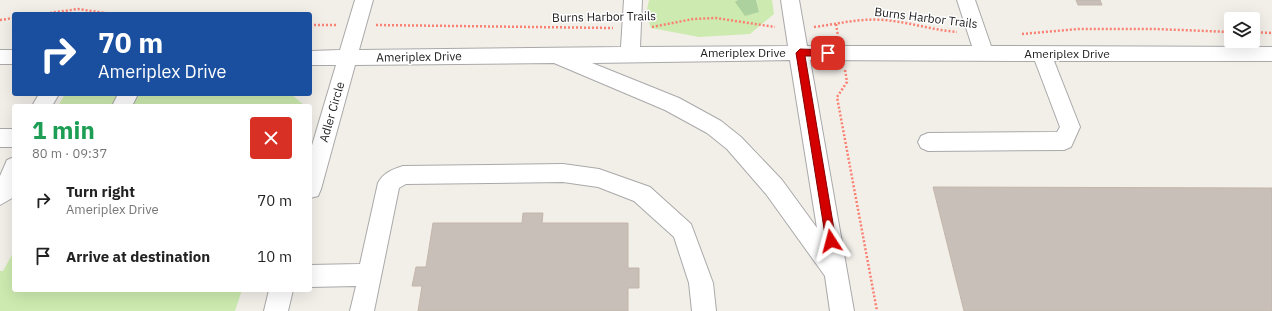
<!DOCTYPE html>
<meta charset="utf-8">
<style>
body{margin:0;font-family:"IBM Plex Sans",sans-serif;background:#f6f6f6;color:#222;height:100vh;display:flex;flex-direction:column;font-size:15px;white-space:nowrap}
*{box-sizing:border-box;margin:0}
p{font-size:13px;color:#767676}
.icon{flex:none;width:22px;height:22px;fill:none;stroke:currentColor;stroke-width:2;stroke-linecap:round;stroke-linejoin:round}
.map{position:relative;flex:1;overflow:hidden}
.side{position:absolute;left:12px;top:104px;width:300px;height:188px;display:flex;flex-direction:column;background:#fff;border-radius:4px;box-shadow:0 4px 16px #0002}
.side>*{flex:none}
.banner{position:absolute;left:12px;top:12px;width:300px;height:84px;border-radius:4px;box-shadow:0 4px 16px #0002;background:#1a4fa0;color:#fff;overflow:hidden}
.buttons{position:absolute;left:1224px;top:12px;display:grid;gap:8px}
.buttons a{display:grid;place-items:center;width:36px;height:36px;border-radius:4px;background:#fff;box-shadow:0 4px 16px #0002;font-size:20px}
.pin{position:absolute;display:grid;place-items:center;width:34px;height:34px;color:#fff;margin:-17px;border-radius:8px;box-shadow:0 2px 6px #0006}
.me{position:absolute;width:44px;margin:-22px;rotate:351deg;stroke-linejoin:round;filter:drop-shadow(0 0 3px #0008)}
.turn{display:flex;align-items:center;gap:14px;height:84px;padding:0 20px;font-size:18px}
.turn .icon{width:52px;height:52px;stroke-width:2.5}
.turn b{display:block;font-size:28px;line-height:34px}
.round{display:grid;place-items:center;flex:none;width:42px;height:42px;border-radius:4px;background:#f6f6f6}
.summary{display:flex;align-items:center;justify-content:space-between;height:68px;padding:0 20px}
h1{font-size:24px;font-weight:800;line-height:30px;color:#1e9e55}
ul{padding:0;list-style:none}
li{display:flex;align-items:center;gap:12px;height:56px;padding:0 20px}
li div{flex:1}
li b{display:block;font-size:15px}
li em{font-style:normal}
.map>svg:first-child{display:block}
.grass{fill:#cdebb0}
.forest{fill:#add19e}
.building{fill:#c7bfb8;stroke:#c4b6ab}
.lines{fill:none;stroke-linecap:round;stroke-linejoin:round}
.minor-casing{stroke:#a9a9a9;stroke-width:2}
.path{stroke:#fa8072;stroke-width:2.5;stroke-dasharray:2 2;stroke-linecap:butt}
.minor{fill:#fff;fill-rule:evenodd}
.route{fill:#d40000;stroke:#8a0000}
.labels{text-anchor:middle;stroke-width:3;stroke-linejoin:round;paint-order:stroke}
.street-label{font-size:12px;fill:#222;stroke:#fff}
</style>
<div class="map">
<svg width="1272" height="311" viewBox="0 0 1272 311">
<rect width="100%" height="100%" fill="#f2efe9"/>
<path class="grass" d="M649 0H738L736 2 759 12 756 0H772L774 14 750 34 699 37 651 28 646 14Z
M65 94H291L305 106H58Z
M14 251V290H242L235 311H0V271H3Z"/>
<path class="forest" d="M738 0H756L759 12 745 16 735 2Z"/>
<path class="building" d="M1076 0H1100L1102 5H1078Z
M933 187 1272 188V311H964Z
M523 213H543L542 223H628V268H639V288H628V311H418L422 286H412L416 267H426L433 223H522Z"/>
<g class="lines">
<defs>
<path id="minor" d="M355 0H373L359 50 621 47 624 0H642L640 47 788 46 781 0H799L807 46H972L957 0H975L991 46 1272 47V61H1054L1080 127 1071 147 1064 150 928 151 921 148 918 142 921 136 928 133 1057 132 1060 127 1035 61 810 60 854 311H830L825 276 766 194 727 149 707 133 665 110 554 63 355 65 321 189 318 196 310 198V152L336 65H310V51L340 50ZM790 60 817 228 782 180 741 137 721 121 679 98 592 63Z
M0 50H14V64H0Z
M39 94H59L52 106H32Z
M118 94H138L132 106H112Z
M0 129H14V147H0Z
M14 157V197L0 205V176L7 160Z
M563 164 599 169 650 187 691 224 713 283 716 311H692L689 283 674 237 634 201 598 187 563 182 406 184 399 188 374 311H350L356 286 310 287V265L360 264 378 183C383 173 393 169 403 166Z
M269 290H293L288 311H264Z"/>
</defs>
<use href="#minor" class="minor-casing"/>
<path class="path" d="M42 14 78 9 112 14
M0 20 14 18
M836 24 838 36
M310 25H337
M376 25 613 28
M652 27 693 19 716 18 775 27
M814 27C838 24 859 18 884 20 909 22 932 30 957 32
M1253 32 1272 33
M1022 34 1078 29H1156L1231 32
M845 70 847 82 837 97 877 311"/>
<use href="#minor" class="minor"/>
</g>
<path class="route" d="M800 49 828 50 832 53 828 56H805L836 241 835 245 831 246 828 245 826 241 796 53Z"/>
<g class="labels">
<g class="street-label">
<text transform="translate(604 17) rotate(-1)" y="4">Burns Harbor Trails</text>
<text transform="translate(926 18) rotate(7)" y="4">Burns Harbor Trails</text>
<text x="743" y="57">Ameriplex Drive</text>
<text x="1067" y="58">Ameriplex Drive</text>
<text transform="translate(419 57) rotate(-1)" y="4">Ameriplex Drive</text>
<text transform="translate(332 112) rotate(-74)" y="4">Adler Circle</text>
</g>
</g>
</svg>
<div class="buttons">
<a><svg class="icon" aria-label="layers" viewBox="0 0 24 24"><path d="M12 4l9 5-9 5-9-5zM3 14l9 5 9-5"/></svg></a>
</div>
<div class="pin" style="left:828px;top:53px;background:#d93025"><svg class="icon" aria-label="arrive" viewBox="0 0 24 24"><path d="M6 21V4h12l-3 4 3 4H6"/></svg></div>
<svg class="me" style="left:831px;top:241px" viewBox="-20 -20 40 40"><path d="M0-17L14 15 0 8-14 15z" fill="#d40000" stroke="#fff" stroke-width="4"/></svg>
<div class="banner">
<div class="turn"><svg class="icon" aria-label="right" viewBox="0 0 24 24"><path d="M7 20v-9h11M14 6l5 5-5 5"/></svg><div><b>70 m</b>Ameriplex Drive</div></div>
</div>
<section class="side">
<div class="summary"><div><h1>1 min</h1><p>80 m · 09:37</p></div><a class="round" style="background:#d93025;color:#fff"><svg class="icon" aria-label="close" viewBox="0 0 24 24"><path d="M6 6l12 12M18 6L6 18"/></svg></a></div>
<ul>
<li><svg class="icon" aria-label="right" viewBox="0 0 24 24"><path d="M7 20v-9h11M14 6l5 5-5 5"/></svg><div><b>Turn right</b><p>Ameriplex Drive</p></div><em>70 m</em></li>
<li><svg class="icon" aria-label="arrive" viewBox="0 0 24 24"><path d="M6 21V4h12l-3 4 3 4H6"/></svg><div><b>Arrive at destination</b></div><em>10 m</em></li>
</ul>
</section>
</div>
